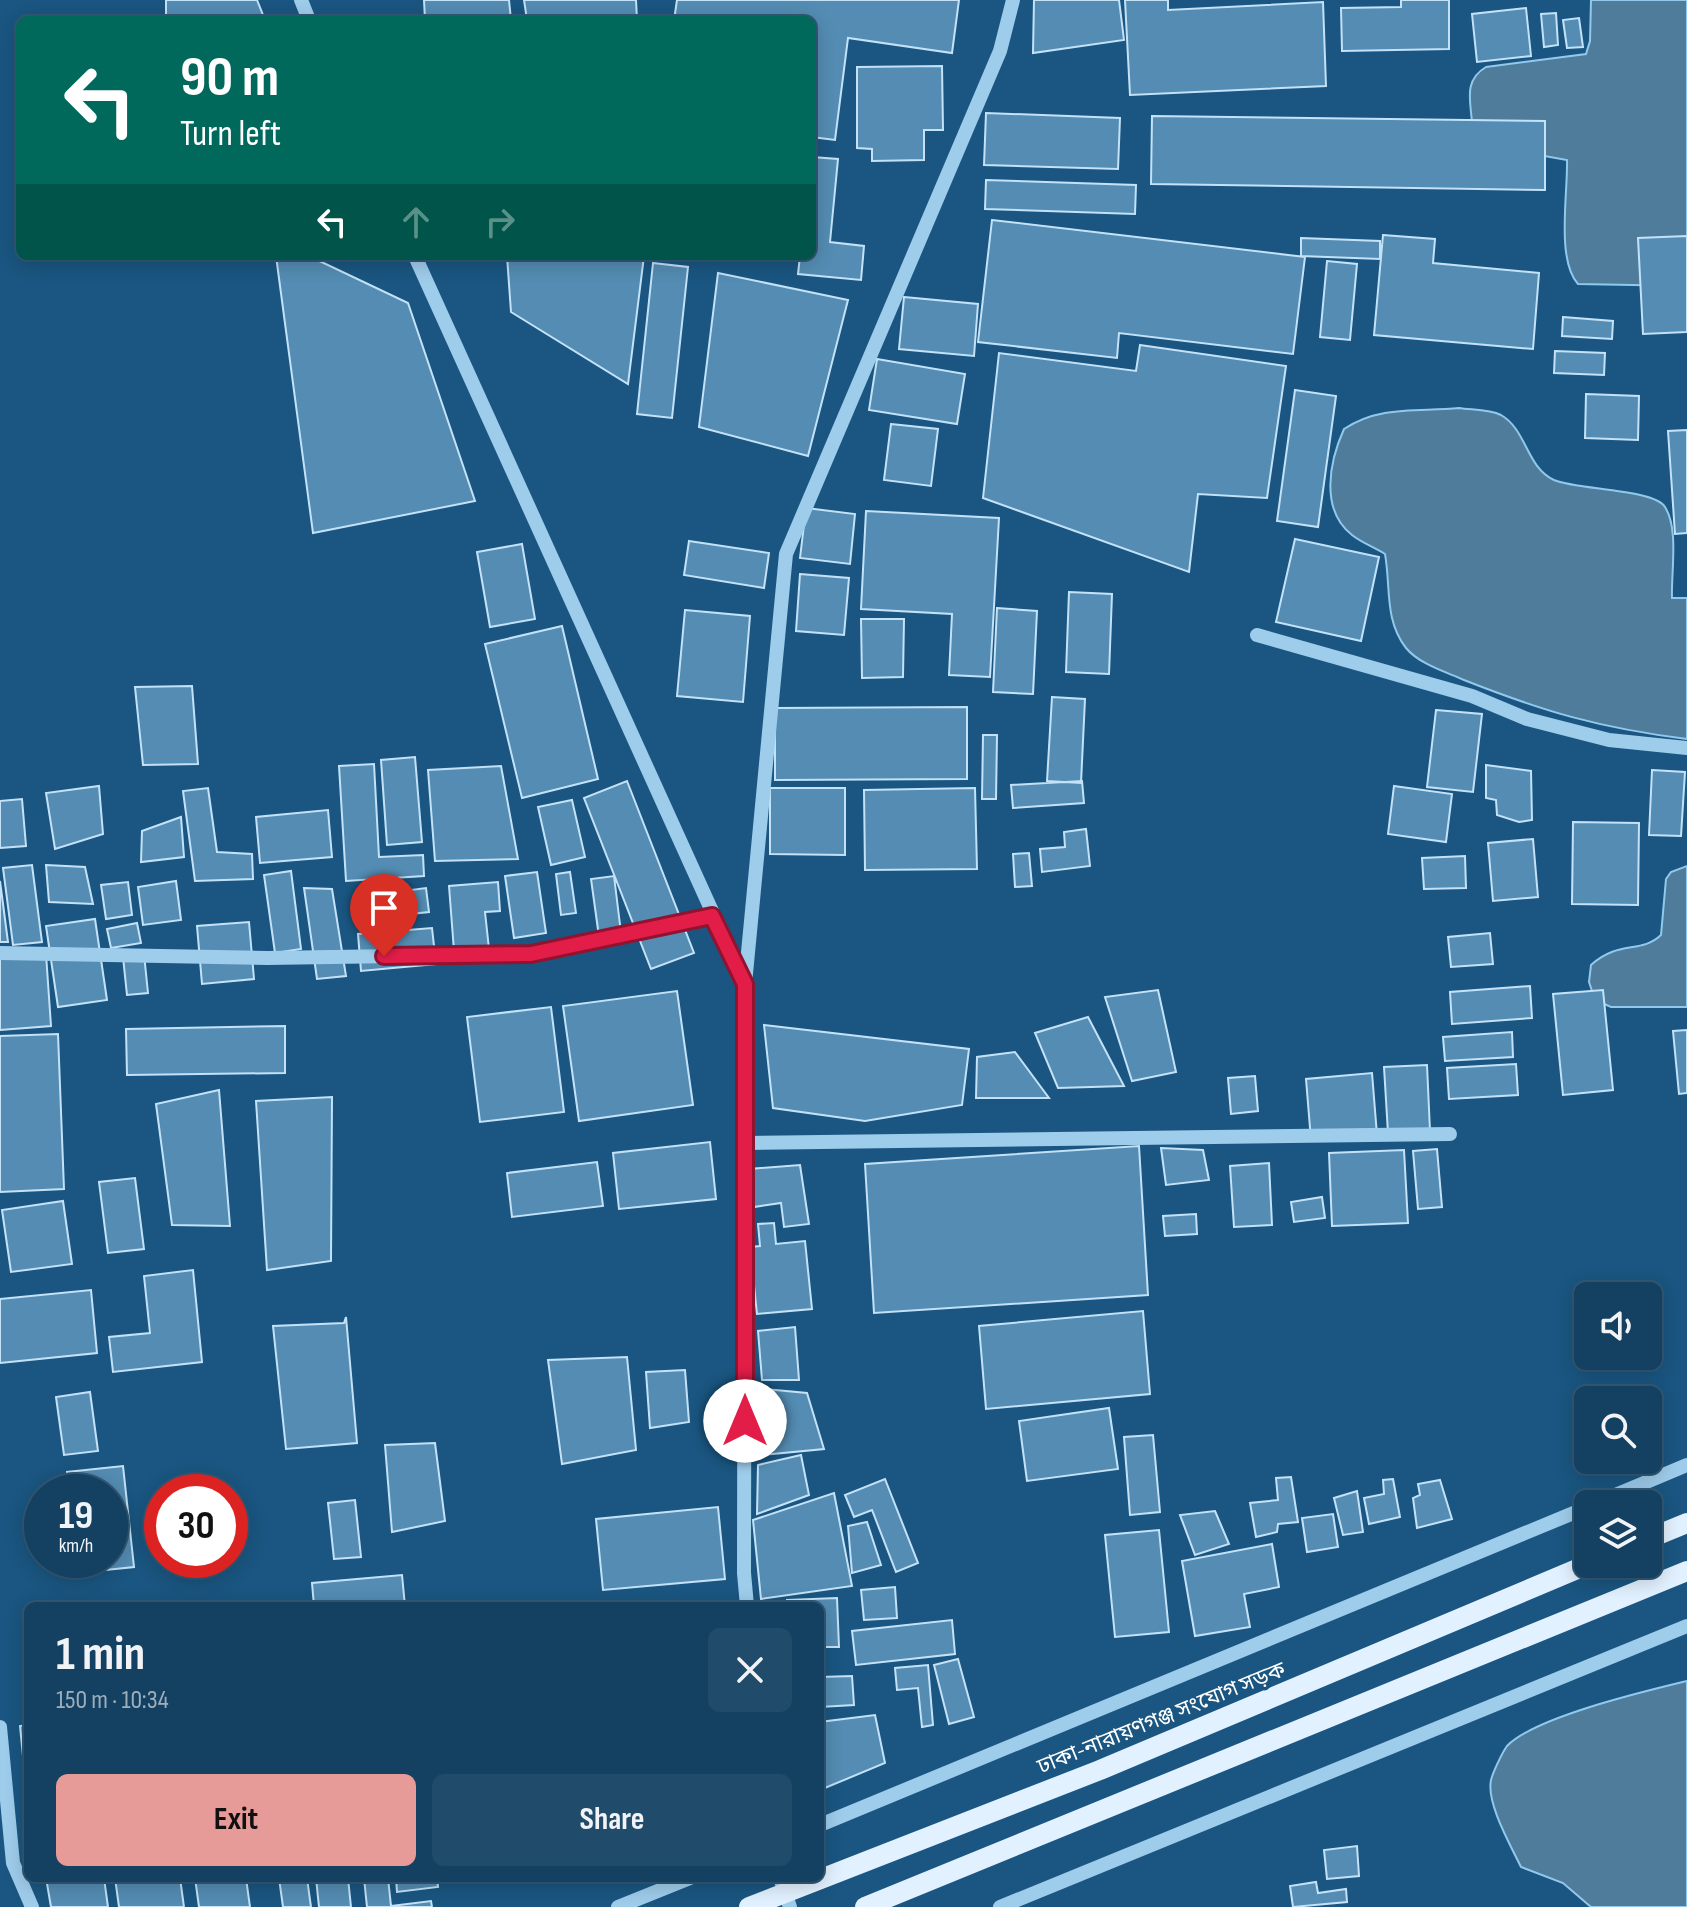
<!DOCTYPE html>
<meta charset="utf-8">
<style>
body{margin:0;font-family:"Sofia Sans Condensed","Noto Sans Bengali",sans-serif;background:#214b6a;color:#f1f3f6;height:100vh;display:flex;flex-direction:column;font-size:30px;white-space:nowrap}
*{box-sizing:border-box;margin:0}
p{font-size:26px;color:#9dafbd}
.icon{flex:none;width:44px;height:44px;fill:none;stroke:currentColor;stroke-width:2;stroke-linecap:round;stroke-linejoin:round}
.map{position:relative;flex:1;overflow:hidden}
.panel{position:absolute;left:24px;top:1602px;width:800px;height:280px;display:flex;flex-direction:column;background:#144061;border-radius:12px;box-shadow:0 4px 20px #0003,0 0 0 2px #335976}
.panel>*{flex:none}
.hud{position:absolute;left:16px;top:16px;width:800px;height:244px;border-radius:12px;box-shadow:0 4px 20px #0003,0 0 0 2px #335976;background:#00695c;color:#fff;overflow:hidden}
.buttons{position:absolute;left:1574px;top:1282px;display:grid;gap:16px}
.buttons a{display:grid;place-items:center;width:88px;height:88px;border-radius:12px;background:#144061;box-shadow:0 4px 20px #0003,0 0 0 2px #335976;font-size:40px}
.speed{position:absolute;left:24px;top:1474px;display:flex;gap:16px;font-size:40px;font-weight:700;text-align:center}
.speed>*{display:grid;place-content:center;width:104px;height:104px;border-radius:50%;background:#144061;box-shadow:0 4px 20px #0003,0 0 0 2px #335976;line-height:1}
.speed small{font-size:20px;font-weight:400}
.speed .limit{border:12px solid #d22;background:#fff;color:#111}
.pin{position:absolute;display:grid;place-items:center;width:68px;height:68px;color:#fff;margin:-82px -34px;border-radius:50% 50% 50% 0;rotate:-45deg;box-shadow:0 0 8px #0007}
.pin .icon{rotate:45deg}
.me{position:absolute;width:88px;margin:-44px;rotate:0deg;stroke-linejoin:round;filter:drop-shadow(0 0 6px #0008)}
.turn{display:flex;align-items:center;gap:28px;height:168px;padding:0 32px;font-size:36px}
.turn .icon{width:104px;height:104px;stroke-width:2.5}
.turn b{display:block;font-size:56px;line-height:68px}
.lanes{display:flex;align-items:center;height:76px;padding:0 32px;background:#0003;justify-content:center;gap:40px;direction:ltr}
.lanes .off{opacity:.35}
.round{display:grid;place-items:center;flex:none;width:84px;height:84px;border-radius:12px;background:#214b6a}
.head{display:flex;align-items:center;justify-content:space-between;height:136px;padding:0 32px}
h1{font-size:48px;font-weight:700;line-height:60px}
.primary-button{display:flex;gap:16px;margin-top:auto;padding:16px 32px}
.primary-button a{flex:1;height:92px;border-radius:12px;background:#e69b98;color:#111;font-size:32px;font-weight:700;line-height:92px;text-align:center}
.primary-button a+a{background:#214b6a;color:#f1f3f6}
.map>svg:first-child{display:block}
.water{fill:#507c9c;stroke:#91c9ed;stroke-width:2}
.building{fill:#548cb3;stroke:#c3e2f8;stroke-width:2}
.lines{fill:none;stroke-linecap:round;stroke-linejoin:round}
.minor{stroke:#9ecceb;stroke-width:14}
.major{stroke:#e2f1ff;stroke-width:20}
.major-bridge{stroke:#e2f1ff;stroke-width:20}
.route-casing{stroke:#92132f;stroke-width:20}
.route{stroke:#e11d48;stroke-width:14}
.labels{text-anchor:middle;stroke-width:7;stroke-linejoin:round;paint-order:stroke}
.street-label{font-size:22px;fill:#fff;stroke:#1a5681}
</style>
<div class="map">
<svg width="1687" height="1907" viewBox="0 0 1687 1907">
<rect width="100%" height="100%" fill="#1a5681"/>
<path class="water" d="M1591 0H1687V286L1578 284C1556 260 1568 193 1567 160L1539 155 1472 122C1470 99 1464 80 1486 67L1586 54 1590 41Z
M1459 408C1471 410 1489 409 1501 415 1527 430 1526 467 1554 480 1577 490 1654 489 1665 507 1679 529 1671 572 1672 598H1687V739C1600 728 1545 712 1464 680 1446 672 1419 664 1406 648 1384 620 1391 587 1385 554 1374 547 1362 543 1352 535 1320 510 1329 462 1344 429 1380 405 1418 412 1459 408Z
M1687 866V1007H1611L1595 1000 1589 982 1591 965C1618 940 1641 954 1661 935L1666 879 1671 872Z
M1687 1681V1907H1591L1563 1883 1521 1867C1511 1846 1486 1803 1491 1780 1493 1772 1502 1753 1507 1746 1535 1717 1646 1691 1687 1681Z"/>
<path class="building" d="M166 0H257L265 20H166Z
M424 0H509L511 20H425Z
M524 0H636L637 20H527Z
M677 0H959L952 53 848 38 835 140 812 137V20H674Z
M1034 0H1119L1124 40 1033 53Z
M1125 0H1168V10L1323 2 1326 86 1130 95Z
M1401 0H1449V49L1342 51 1341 8 1401 7Z
M1526 8 1531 56 1477 62 1472 14Z
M1556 13 1558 45 1544 47 1541 14Z
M1579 18 1583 47 1567 48 1563 20Z
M942 66 943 130H924V160L872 161V149L857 148V67Z
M986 113 1120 118 1118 169 984 165Z
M1152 116 1545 121V190L1151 184Z
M812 157 838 159 830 242 864 246 861 280 798 274 800 256H812Z
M986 180 1136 185 1135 214 985 209Z
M992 220 1305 257 1293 354 1119 333 1117 358 978 342Z
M1383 235 1435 239 1433 263 1539 273 1533 349 1374 335Z
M1687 236V332L1643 334 1638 238Z
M1301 238 1380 241V259L1301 256Z
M276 256H309L408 303 475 501 313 533Z
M507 256H644L628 384 511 312Z
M1327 261 1357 264 1350 340 1320 337Z
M653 263 688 267 672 418 637 414Z
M718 273 848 300 808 456 699 427Z
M904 297 978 304 974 356 899 349Z
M1563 317 1613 321 1612 339 1562 336Z
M1140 345 1286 366 1267 498 1198 494 1189 572 983 498 999 353 1136 371Z
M1555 351 1605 353 1604 375 1554 373Z
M877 359 965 374 957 424 869 410Z
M1295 390 1336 396 1318 527 1277 521Z
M1586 394 1639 396 1638 440 1585 438Z
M891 424 938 429 931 486 884 480Z
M1687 430V533L1675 534 1668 431Z
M806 508 855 514 850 564 800 558Z
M866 511 999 518 990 677 949 675 952 614 861 609Z
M1295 539 1379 557 1361 641 1276 622Z
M689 541 769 553 764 588 684 575Z
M522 544 535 619 490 627 477 552Z
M800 574 849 578 844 635 796 631Z
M1069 592 1112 594 1109 674 1066 672Z
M997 608 1037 611 1033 694 993 692Z
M685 610 750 616 743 702 677 696Z
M861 619H904L903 677 862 678Z
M562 626 598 779 522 798 485 644Z
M192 686 198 764 143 765 135 687Z
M1052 697 1085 699 1081 783 1047 781Z
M967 707V779L775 780V708Z
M1436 710 1482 714 1473 792 1427 787Z
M983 735H997L996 799H982Z
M415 757 422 842 387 845 381 760Z
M374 764 379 857 423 855 424 876 346 881 339 766Z
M1486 765 1531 771 1532 820 1519 822 1497 815 1496 800 1486 798Z
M501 766 518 859 435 861 428 770Z
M1652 770 1685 772 1681 836 1649 835Z
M627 781 694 953 651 969 584 798Z
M1082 781 1084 803 1013 808 1011 785Z
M99 786 103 834 55 849 46 793Z
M1394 786 1452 794 1446 842 1388 834Z
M208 788 217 852 252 854 253 879 195 881 183 791Z
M770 788H845V855L770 854Z
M975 788 977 869 865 870 864 790Z
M22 799 26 846 0 848V801Z
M572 800 585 857 551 865 538 807Z
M328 810 332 857 260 863 256 817Z
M181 817 184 857 141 862 142 831Z
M1573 822 1639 823 1638 905 1572 904Z
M1086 829 1090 866 1042 872 1040 849 1065 847 1064 832Z
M1533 839 1538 897 1493 901 1488 843Z
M1029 853 1032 886 1015 887 1013 854Z
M1465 856 1466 888 1424 889 1422 858Z
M32 865 42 942 13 945 3 868Z
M46 865 85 867 93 904 49 902Z
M291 871 301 949 275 953 264 875Z
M537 872 546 933 514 938 505 876Z
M570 872 576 913 561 915 556 874Z
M614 876 622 941 600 944 591 879Z
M0 881 8 942H0Z
M176 881 181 920 143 925 138 887Z
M128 882 132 915 106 919 101 885Z
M498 882 500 911 485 912 489 949 454 951 449 886Z
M304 888 332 889 346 976 317 979Z
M426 888 429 912 382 917 379 894Z
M95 919 107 1000 58 1007 46 926Z
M249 922 254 979 202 984 197 926Z
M137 923 141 943 111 948 107 929Z
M432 928 436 964 361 971 358 934Z
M1490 933 1493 964 1451 967 1448 937Z
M46 954 51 1026 0 1030V958Z
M144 954 148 993 127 995 123 957Z
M1530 986 1532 1018 1452 1024 1450 992Z
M1158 990 1176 1072 1132 1081 1105 997Z
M1603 990 1613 1090 1563 1095 1553 994Z
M677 991 693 1105 579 1121 563 1006Z
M551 1007 564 1112 480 1122 467 1017Z
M1088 1017 1124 1086 1058 1088 1035 1033Z
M764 1025 969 1049 962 1105 865 1121 773 1108Z
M285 1026V1073L127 1075 126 1029Z
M1687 1030V1093L1679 1094 1673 1031Z
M1512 1032 1513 1057 1445 1061 1443 1037Z
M58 1034 64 1189 0 1192V1036Z
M1015 1052 1049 1098H976L977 1057Z
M1516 1064 1518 1095 1449 1099 1447 1068Z
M1427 1065 1430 1131 1388 1133 1384 1067Z
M1372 1073 1377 1135 1311 1140 1306 1079Z
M1255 1076 1258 1111 1231 1114 1228 1078Z
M219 1090 230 1226 172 1225 156 1104Z
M332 1097 331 1261 267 1270 256 1101Z
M710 1142 716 1199 619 1209 613 1153Z
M1139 1146 1148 1295 874 1313 865 1164Z
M1161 1148 1203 1150 1209 1180 1166 1185Z
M1437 1149 1442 1207 1418 1209 1413 1151Z
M1404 1150 1408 1223 1332 1226 1329 1153Z
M597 1162 603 1206 512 1217 507 1173Z
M1269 1163 1272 1225 1234 1227 1230 1166Z
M800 1165 809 1224 784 1227 781 1203 754 1207 749 1169Z
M135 1178 144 1249 108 1253 99 1182Z
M1322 1197 1325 1218 1294 1222 1291 1202Z
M63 1201 72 1264 11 1272 2 1210Z
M1196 1214 1197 1234 1165 1236 1163 1216Z
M774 1223 776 1244 805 1241 812 1309 757 1314 750 1247 760 1246 758 1224Z
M193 1270 202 1362 113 1372 109 1337 150 1333 144 1276Z
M91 1290 97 1353 0 1363V1299Z
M1143 1311 1150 1394 986 1409 979 1326Z
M346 1317 357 1443 286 1449 273 1326 344 1323Z
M795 1327 799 1380H762L758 1331Z
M627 1357 636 1450 562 1464 548 1360Z
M685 1370 689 1422 650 1428 646 1372Z
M754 1388 807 1393 824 1449 753 1456Z
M90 1392 98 1451 64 1455 56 1397Z
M1109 1408 1118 1469 1027 1481 1019 1421Z
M1153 1435 1160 1512 1130 1515 1124 1437Z
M435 1443 445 1521 392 1532 385 1445Z
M801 1455 809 1495 757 1514 758 1465Z
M123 1466 134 1567 77 1573 76 1560H110V1492H69L67 1472Z
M1291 1477 1298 1522 1278 1524 1277 1532 1256 1537 1250 1503 1278 1500 1276 1478Z
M885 1479 918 1563 896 1572 872 1510 854 1517 845 1495Z
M1393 1479 1400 1517 1369 1524 1364 1498 1384 1494 1383 1480Z
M1440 1480 1452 1519 1417 1528 1413 1498 1420 1495 1418 1484Z
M1357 1491 1363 1532 1343 1535 1334 1498Z
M834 1493 852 1586 761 1599 753 1520Z
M355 1500 361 1557 334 1559 328 1503Z
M718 1507 725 1579 603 1590 596 1519Z
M1215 1511 1229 1544 1195 1555 1180 1515Z
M1333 1514 1338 1547 1307 1552 1302 1518Z
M867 1522 881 1565 852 1573 848 1526Z
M1159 1530 1169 1632 1115 1637 1105 1535Z
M1272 1544 1279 1587 1244 1594 1250 1627 1195 1636 1182 1561Z
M402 1575 405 1606H314L312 1583Z
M895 1587 897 1618 864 1620 861 1590Z
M837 1598 839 1647H820V1606H787V1600Z
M952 1620 955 1654 856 1665 852 1631Z
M958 1659 974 1717 949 1724 934 1665Z
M928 1665 933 1725 922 1727 918 1688 897 1690 895 1668Z
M852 1676 854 1705 820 1707V1677Z
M875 1715 885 1763 820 1790V1722Z
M28 1725V1755L23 1756 20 1726Z
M1357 1846 1359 1876 1327 1879 1324 1850Z
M46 1878H104L108 1907H51Z
M115 1878H180L184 1907H119Z
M195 1878H246L250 1907H199Z
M279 1878H307L311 1907H283Z
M316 1878H348L351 1907H319Z
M364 1878H388L391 1906 431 1901 432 1907H367Z
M396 1878H437L438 1887 397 1892Z
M1316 1882 1318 1893 1346 1889 1347 1902 1293 1907 1290 1886Z"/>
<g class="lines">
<path class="minor" d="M301 0 309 20
M415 256 745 984
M1257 635 1472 696 1527 719 1609 740 1687 748
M0 953 267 958 531 954 712 916
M745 1143 1450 1134
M1594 1504 1687 1465
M747 1606 744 1573 745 984 786 554 1000 51 1013 0
M0 1727 13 1863 32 1907
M820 1825 1588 1507
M780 1878 790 1907
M618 1907 690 1878
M1000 1907 1687 1626"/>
<path class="major" d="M1648 1539 1687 1523
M865 1907 1687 1571"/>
<path class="major-bridge" d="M749 1907 1100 1770 1589 1564"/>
</g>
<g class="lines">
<defs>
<path id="route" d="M384 956 531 954 712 916 745 984V1421"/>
</defs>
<use href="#route" class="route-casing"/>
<use href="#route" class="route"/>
</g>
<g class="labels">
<g class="street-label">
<text transform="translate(1161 1717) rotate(-22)" y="8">ঢাকা-নারায়ণগঞ্জ সংযোগ সড়ক</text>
</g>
</g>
</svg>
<div class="buttons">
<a><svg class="icon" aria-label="sound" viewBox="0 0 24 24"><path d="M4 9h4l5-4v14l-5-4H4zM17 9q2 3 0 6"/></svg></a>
<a><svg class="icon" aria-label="search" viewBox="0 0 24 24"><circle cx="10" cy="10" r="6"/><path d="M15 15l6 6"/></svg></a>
<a><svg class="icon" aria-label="layers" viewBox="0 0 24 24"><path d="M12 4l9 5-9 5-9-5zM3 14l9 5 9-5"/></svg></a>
</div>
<div class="speed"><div>19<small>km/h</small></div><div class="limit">30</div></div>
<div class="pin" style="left:384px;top:956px;background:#d93025"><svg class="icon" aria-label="arrive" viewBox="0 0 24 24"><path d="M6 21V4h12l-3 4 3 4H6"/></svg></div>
<svg class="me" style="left:745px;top:1421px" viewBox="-20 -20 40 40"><circle r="19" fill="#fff"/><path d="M0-13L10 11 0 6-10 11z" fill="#e11d48"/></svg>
<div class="hud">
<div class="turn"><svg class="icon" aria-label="left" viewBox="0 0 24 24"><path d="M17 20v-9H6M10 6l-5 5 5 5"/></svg><div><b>90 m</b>Turn left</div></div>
<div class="lanes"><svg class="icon" aria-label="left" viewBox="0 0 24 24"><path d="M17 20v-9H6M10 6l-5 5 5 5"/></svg><svg class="icon off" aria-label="ahead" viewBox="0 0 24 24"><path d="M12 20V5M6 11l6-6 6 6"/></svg><svg class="icon off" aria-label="right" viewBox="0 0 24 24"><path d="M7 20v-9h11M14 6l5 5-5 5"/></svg></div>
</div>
<section class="panel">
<div class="head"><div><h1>1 min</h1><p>150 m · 10:34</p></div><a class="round"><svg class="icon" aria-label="close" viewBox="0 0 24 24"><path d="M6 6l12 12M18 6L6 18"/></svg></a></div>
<div class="primary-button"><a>Exit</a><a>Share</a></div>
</section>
</div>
